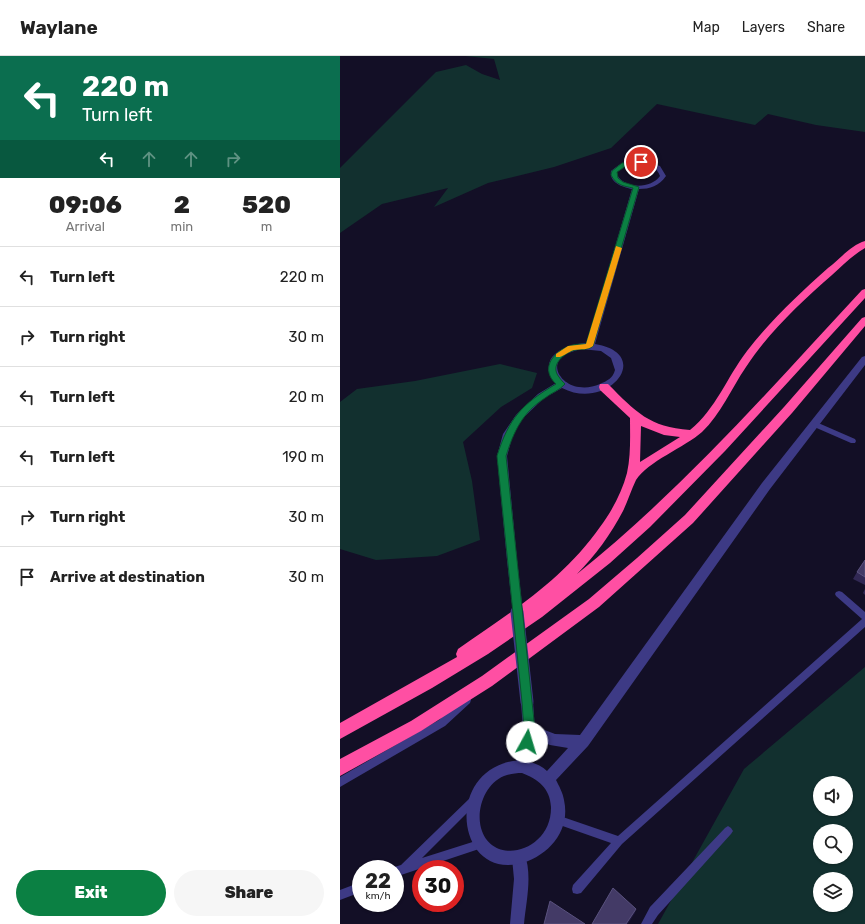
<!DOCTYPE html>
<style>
body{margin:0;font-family:Rubik,sans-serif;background:#f6f6f6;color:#222;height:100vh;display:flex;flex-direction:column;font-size:15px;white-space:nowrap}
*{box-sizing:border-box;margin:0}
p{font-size:13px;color:#767676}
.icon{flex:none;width:22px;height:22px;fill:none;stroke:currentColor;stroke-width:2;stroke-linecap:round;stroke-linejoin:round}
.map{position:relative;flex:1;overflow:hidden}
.drawer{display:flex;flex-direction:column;background:#fff;width:340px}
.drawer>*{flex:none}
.guide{background:#0b6e4f;color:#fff;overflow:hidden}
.controls{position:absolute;left:473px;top:720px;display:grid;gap:8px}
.controls a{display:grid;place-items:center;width:40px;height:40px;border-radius:50%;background:#fff;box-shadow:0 1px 3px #0004;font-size:20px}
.speed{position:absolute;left:12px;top:804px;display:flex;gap:8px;font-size:20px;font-weight:700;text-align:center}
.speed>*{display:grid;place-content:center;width:52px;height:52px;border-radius:50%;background:#fff;box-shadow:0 1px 3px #0004;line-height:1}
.speed small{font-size:10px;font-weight:400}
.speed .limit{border:6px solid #d22;background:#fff;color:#111}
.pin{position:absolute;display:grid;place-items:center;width:34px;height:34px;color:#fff;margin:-17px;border:2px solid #fff;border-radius:50%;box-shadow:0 1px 4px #0007}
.me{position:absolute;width:44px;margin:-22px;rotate:6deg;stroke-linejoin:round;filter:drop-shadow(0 0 3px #0008)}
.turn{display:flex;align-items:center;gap:14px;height:84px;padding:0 16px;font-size:18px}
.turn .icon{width:52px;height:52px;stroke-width:2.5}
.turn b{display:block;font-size:28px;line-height:34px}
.lanes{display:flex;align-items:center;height:38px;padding:0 16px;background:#0003;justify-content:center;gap:20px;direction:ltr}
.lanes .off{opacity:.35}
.eta{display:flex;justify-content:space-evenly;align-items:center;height:68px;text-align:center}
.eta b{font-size:24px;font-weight:800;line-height:28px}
.action{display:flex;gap:8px;margin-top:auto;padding:8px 16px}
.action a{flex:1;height:46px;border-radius:24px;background:#0b8043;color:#fff;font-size:16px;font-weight:800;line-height:46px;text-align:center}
.action a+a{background:#f6f6f6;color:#222}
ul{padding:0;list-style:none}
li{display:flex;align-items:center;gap:12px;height:60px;padding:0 16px;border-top:1px solid #e0e0e0}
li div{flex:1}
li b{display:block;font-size:15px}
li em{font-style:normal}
header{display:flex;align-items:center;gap:24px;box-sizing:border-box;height:56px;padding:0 20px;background:#fff;border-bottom:1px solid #e0e0e0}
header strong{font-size:19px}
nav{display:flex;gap:22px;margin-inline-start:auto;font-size:14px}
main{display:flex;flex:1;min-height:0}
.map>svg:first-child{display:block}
.green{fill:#12302f;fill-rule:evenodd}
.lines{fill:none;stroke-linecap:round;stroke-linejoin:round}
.service{fill:#3d3a85;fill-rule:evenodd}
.minor{fill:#3d3a85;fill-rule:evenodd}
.tertiary{fill:#3d3a85;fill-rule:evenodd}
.motorway{fill:#ff4fa3;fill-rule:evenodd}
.minor-bridge-far1{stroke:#3d3a85;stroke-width:10}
.minor-bridge{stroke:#3d3a85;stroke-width:13}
.wall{fill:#312854}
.shaded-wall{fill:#1d163a}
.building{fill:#433a66;stroke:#5a527e}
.route{fill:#0b8043;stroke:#07532c}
.slow{fill:#f59e0b}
</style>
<header>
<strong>Waylane</strong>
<nav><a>Map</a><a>Layers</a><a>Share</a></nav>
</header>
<main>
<section class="drawer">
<div class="guide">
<div class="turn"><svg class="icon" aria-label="left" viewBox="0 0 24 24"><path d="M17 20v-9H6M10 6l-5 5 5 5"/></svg><div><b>220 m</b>Turn left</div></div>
<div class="lanes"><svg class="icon" aria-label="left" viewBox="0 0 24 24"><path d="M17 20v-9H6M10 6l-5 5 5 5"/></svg><svg class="icon off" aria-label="ahead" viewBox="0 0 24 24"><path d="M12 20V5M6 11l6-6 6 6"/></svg><svg class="icon off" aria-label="ahead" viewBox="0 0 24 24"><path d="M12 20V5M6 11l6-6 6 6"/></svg><svg class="icon off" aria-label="right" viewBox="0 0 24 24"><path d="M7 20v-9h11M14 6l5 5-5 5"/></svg></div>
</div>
<div class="eta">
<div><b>09:06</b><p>Arrival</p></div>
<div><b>2</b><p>min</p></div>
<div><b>520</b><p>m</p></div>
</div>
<ul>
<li><svg class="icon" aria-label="left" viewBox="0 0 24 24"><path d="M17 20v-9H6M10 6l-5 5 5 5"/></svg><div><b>Turn left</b></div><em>220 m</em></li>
<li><svg class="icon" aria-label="right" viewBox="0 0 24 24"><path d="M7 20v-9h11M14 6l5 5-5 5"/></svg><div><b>Turn right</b></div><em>30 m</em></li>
<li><svg class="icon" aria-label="left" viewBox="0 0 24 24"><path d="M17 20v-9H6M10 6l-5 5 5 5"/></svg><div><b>Turn left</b></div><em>20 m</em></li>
<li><svg class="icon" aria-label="left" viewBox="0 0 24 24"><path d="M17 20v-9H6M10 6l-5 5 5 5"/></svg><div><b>Turn left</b></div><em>190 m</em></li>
<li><svg class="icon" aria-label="right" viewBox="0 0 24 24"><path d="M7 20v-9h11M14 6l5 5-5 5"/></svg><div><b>Turn right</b></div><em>30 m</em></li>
<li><svg class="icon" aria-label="arrive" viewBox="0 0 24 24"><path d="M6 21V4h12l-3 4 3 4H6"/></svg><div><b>Arrive at destination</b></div><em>30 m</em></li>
</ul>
<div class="action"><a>Exit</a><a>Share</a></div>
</section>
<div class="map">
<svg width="525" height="868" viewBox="0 0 525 868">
<rect width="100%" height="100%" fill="#130f26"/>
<path class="green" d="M125 0H525V76L476 69 428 58 415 69 317 48 271 92 214 111 148 127 94 151 108 132 42 148 0 177V112L96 16 126 9 142 18 160 24 154 3Z
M160 308 197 317 192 332 161 351 123 386 132 425 140 484 97 500 36 504 0 493V346L17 333 75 325Z
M525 611V868H318L404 713ZM480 727H506V753H480ZM480 775H506V801H480ZM480 823H506V849H480Z"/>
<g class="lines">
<path class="service" d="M472 366H476L515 383 516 385 515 387H511L472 370 471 368Z
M499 535 502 536 525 556V571L282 788 241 837 237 838 233 837 232 833 233 829 271 787 214 767 212 764 214 761 217 759 278 780 522 563 496 540 495 538 496 536Z
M127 640 130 641 131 644 130 647 105 670 0 731V721L99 664 124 641Z
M133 740 136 742 138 745 136 748 82 802 142 783 145 785 147 788 145 791 55 821V813L51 812 61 809 130 742Z
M388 770 391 772 393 775 391 778 318 859 312 868H301L310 851 385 772Z
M21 826V836L0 844V834Z"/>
<path class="minor" d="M301 104 320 110 326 120C319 130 310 133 299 133L255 288C315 298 268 356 222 332L204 342 182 363 173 378 167 400 177 504 176 507 172 509 168 507 167 504 157 400 163 378 176 359 198 338 216 327 208 314C209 311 209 307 210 305 215 293 235 287 247 287L292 133C283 131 269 127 271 115L279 109ZM301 108C309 110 317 111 320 120 311 133 285 133 277 119V116L283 111ZM241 293 261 295 271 302 275 314C273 322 267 325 260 328 253 331 246 332 239 331 222 329 207 309 226 298 231 296 236 294 241 293Z
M187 640 191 642 193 646 195 674 189 710 187 715 182 717 177 715 175 710 183 674 181 646 183 642Z
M179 795 184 797C193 818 186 846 184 868H170L174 823 172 802 174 797Z"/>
<path class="tertiary" d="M525 300V309L430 433 248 690 216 724C219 730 223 737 224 744 231 775 208 801 178 808 117 821 104 717 173 705 183 703 199 707 207 715L228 692 210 689 184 678 183 674 184 670 189 668 215 678 240 679 422 427 522 301ZM182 717C198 723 210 732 211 751 212 796 152 812 141 772 136 753 145 728 164 720 170 718 176 717 182 717Z"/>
<path class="motorway" d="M525 185V192C513 199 503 209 492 219 461 246 429 276 406 311 391 333 381 358 362 376 345 391 307 406 296 424 291 434 288 445 283 455 271 478 255 500 237 518 342 434 431 332 522 234L525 233V242L385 395 310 471 270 507 202 561 148 598 92 632 0 683V667L117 601 116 598 118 593C171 556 222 525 260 471 272 455 282 436 287 417 291 399 290 380 290 362L260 334 259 331 260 328H268C296 356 309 371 350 374 376 353 387 321 407 295 431 264 459 238 488 212 499 204 511 189 525 185ZM301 370 324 379 340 381 300 406Z
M525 261V270L452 357 353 467 259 551 152 630 81 675 0 720V703L71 665 142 620 249 543 297 502 345 459 444 351 522 262Z"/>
<path class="minor-bridge-far1" d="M172 504 178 557"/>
<path class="minor-bridge" d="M177 556 187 646"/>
</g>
<path class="wall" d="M525 504V529L513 523 517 516Z
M525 533V539L523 537Z"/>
<path class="shaded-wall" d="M296 853 295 857 288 868H286Z"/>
<path class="building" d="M525 504V521L517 516Z
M273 832 296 853 286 868H252Z
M210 845 245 868H204Z"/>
<path class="route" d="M301 105H303V108L286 110 277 116 278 122 283 126 299 131 253 290C248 295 239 292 232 295 222 299 210 310 219 321 221 324 223 326 225 328 220 334 211 337 205 342 182 357 174 375 166 400L195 674 191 691 187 692 183 691 181 686 184 674 182 646 157 400C169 362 182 348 216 328 201 314 211 298 227 291 233 288 240 288 246 288L293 132C283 130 276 129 271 119L272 115 282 107Z"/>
<path class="slow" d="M276 190 282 192 253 290C248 294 241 293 234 294 227 296 223 302 216 301V298L228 290 246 288Z"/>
</svg>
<div class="controls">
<a><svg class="icon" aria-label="sound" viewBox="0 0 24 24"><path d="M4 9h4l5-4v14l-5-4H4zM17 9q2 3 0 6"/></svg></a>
<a><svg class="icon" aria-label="search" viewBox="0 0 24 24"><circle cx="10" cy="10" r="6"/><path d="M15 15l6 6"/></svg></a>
<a><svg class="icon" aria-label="layers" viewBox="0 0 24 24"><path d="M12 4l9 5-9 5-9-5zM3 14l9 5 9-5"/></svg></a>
</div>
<div class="speed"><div>22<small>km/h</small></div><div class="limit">30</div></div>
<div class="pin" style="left:301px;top:106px;background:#d93025"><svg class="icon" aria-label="arrive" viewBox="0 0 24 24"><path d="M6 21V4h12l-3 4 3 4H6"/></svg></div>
<svg class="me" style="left:187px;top:686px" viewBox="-20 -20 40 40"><circle r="19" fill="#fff"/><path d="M0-13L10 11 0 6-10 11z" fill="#0b8043"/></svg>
</div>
</main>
